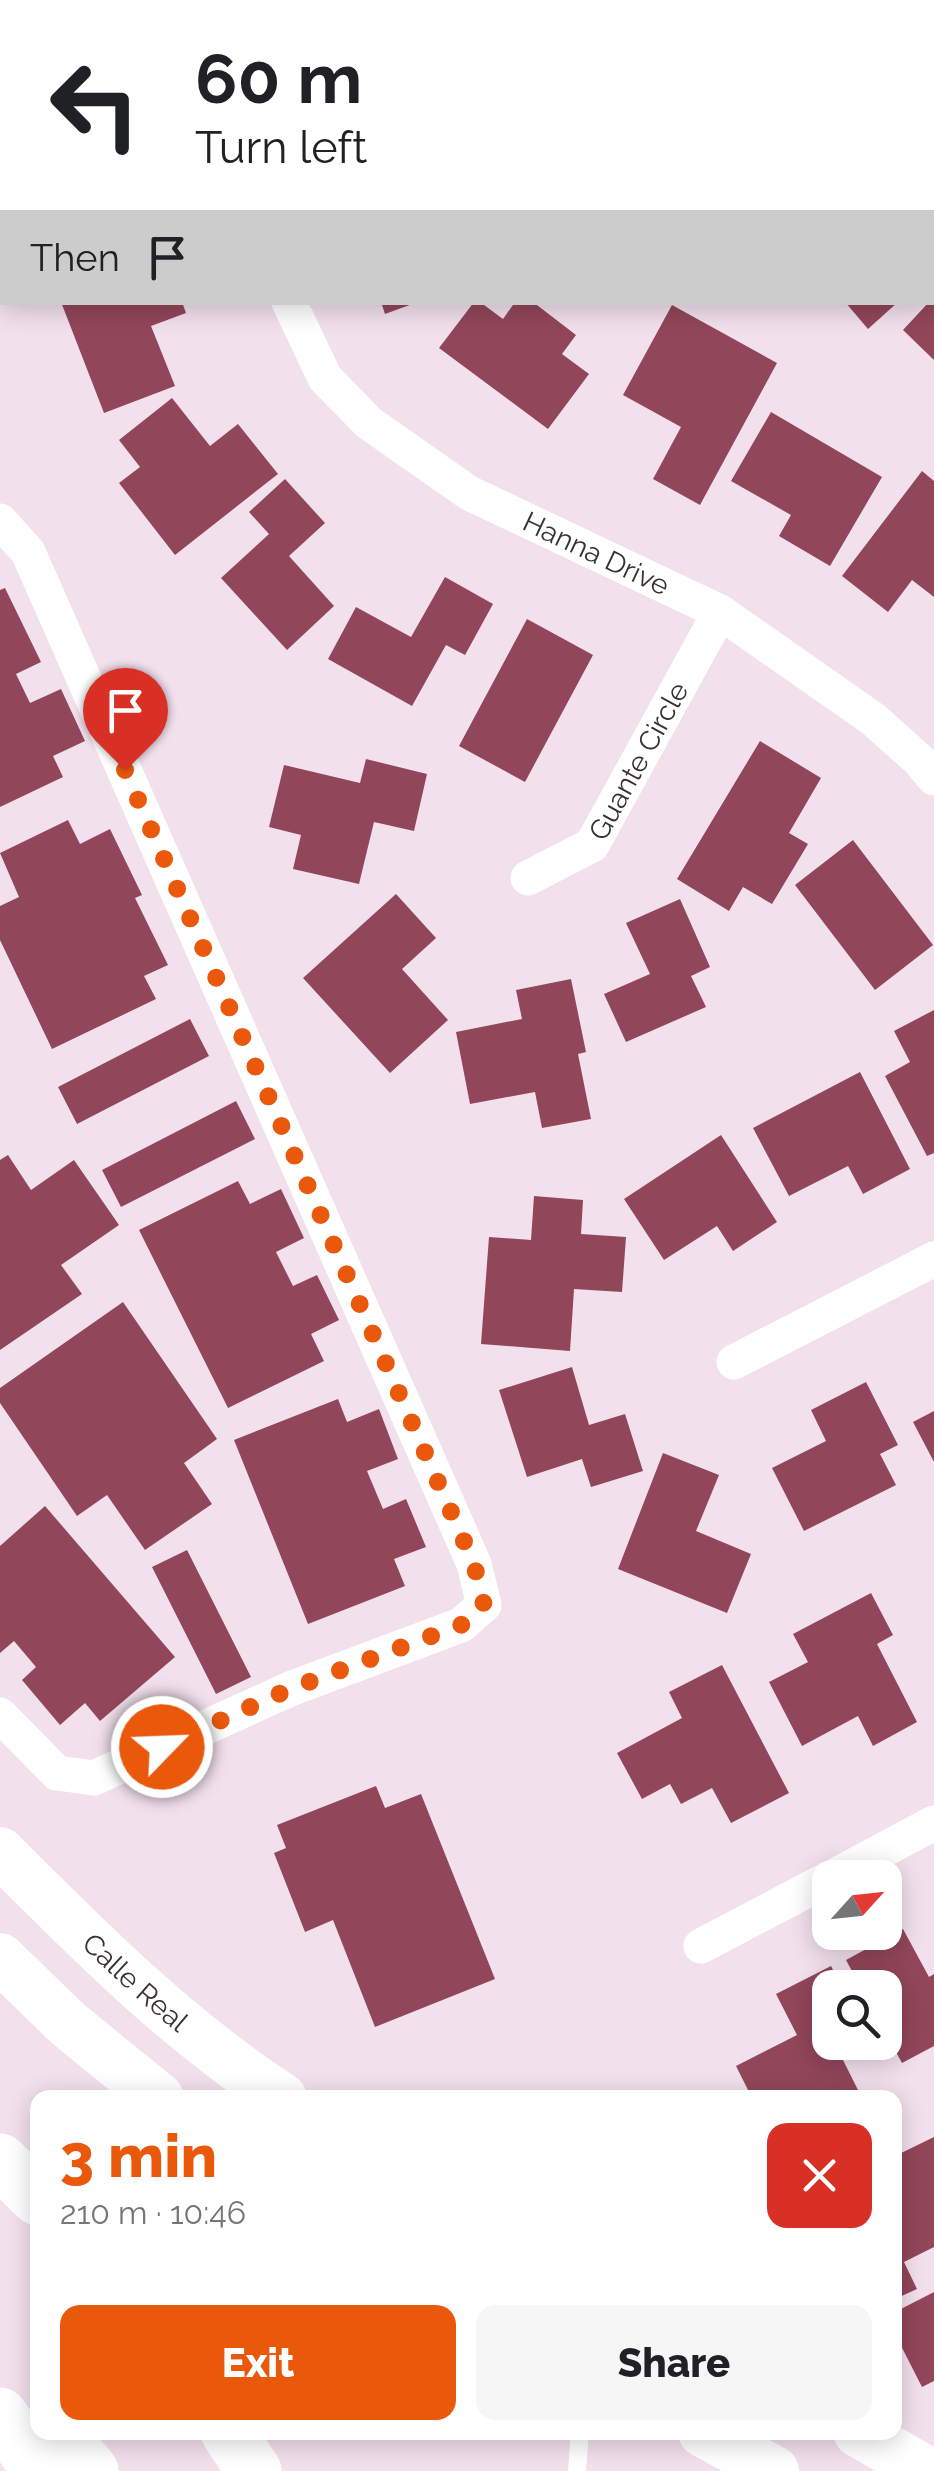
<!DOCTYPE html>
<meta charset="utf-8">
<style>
body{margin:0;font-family:Raleway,sans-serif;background:#f6f6f6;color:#202124;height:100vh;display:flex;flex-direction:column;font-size:38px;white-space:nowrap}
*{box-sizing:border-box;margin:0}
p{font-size:32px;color:#757577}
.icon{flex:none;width:55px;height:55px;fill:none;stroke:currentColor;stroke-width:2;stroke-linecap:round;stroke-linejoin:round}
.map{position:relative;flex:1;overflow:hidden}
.panel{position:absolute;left:30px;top:2090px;width:872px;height:350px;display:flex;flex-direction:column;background:#fff;border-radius:20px;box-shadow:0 5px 25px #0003}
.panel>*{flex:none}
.top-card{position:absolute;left:0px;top:0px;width:935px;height:305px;box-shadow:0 5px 25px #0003;background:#fff;color:#202124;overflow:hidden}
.needle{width:65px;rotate:63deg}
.buttons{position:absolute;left:812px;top:1860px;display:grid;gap:20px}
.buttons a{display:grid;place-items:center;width:90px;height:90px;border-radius:20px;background:#fff;box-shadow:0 5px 25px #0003;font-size:50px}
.pin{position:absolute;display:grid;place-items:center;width:85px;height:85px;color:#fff;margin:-102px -42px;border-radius:50% 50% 50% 0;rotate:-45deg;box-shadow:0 0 10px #0007}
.pin .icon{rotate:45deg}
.me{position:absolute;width:110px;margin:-55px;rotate:66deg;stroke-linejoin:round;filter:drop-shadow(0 0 8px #0008)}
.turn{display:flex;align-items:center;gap:35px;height:210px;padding:0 30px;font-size:45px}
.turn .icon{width:130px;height:130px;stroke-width:2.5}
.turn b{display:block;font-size:70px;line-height:85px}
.then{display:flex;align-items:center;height:95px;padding:0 30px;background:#0003;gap:20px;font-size:38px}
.round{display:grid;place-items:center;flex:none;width:105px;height:105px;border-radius:20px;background:#f6f6f6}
.overview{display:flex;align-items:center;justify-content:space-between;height:170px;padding:0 30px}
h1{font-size:60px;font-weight:800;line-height:75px;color:#ea580c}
.button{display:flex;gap:20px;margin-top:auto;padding:20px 30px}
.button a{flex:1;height:115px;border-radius:20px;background:#ea580c;color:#fff;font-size:40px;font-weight:800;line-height:115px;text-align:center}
.button a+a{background:#f6f6f6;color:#202124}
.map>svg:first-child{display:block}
.building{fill:#92465a}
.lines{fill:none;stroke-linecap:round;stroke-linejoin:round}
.service{stroke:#fff;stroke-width:18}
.minor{stroke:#fff;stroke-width:35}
.secondary{stroke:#fff;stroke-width:50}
.motorway{stroke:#fff;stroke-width:55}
.route{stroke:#ea580c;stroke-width:18;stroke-dasharray:0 32.4}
.labels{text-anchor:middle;stroke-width:10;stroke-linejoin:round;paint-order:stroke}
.street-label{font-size:28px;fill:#383136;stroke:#fdeef9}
</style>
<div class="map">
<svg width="934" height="2471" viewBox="0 0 934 2471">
<rect width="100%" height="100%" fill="#f2e0ed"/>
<path class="building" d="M61 302H182L186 313 151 326 175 386 104 413Z
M381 302H415V303L385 314Z
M474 302H480L503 319 515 302H533L576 335 562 354 589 374 548 429 439 348Z
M845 302H898L868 329Z
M929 302H934V360L903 330Z
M672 305 777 363 700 505 653 479 681 427 623 395Z
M172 398 210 446 238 424 278 474 175 555 119 483 140 467 119 440Z
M771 412 882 477 830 566 779 536 791 515 731 481Z
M922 471 934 481V597L912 580 888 612 842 576Z
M285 479 325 523 289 556 334 606 287 650 221 578 269 534 249 512Z
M445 577 493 604 465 655 446 645 412 706 328 659 356 607 411 637Z
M5 588 41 662 16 674 30 703 61 689 85 741 53 756 63 777 0 807V590Z
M527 619 593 655 525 782 459 746Z
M760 741 821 778 789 833 808 844 772 904 743 887 729 911 677 879Z
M366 759 427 774 414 831 374 822 359 884 293 869 301 835 269 827 284 765 360 783Z
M68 820 80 844 110 829 142 895 135 898 168 965 144 976 156 999 52 1049 0 940V906L19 897 0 853Z
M853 840 933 945 875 990 795 885Z
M396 894 436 938 402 969 448 1020 390 1073 303 978Z
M680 899 710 967 691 976 706 1007 626 1042 604 994 650 974 626 923Z
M571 979 586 1052 578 1054 591 1119 542 1128 535 1092 470 1104 456 1032 522 1019 516 990Z
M934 1010V1153L927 1156 885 1076 910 1062 894 1031Z
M190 1019 209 1056 77 1124 58 1087Z
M860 1072 910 1169 863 1194 848 1166 789 1196 753 1128Z
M236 1101 255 1139 121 1207 102 1170Z
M721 1135 777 1222 733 1251 717 1226 664 1260 624 1199Z
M8 1155 31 1190 74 1160 119 1225 61 1265 82 1294 0 1350V1160Z
M238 1181 250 1204 281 1189 304 1238 276 1252 293 1286 317 1275 339 1320 311 1334 324 1361 228 1408 139 1230Z
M534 1196 583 1200 581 1234 626 1237 622 1292 574 1289 570 1351 481 1344 489 1237 531 1240Z
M123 1302 217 1439 184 1463 212 1504 145 1550 107 1495 77 1516 0 1403V1388Z
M572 1367 589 1425 625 1414 643 1471 591 1487 582 1459 527 1477 499 1390Z
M866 1382 898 1445 880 1454 896 1485 804 1531 772 1468 826 1441 811 1410Z
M338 1399 347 1422 379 1409 398 1459 367 1471 383 1509 406 1499 426 1547 394 1559 405 1586 308 1624 234 1440Z
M934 1411V1462L913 1422Z
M663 1453 719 1475 696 1531 751 1554 727 1613 618 1569Z
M45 1506 175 1657 100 1721 85 1703 60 1725 22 1680 36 1667 14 1641 0 1653V1546Z
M187 1550 251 1677 216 1694 152 1567Z
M871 1593 893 1635 877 1644 917 1722 873 1746 858 1716 802 1746 769 1682 808 1662 793 1634Z
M722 1665 789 1793 731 1823 712 1788 681 1804 670 1784 642 1799 617 1753 682 1718 669 1692Z
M376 1786 385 1808 421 1794 495 1979 375 2027 333 1920 305 1932 274 1853 286 1848 277 1825Z
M903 1929 929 1977 934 1974V2046L902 2063 885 2032V1988H861L846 1960Z
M831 1966 842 1988H830V2042H834L862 2098H752L736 2066 797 2035 776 1994Z
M934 2137V2247L904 2262 917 2289 895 2299V2156Z
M934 2292V2381L922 2387 895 2334V2312Z"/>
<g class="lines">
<path class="service" d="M577 2471 580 2432"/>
<g class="minor">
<path d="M858 0 859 2"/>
<path d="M251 2V0"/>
<path d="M932 100 934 102"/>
<path id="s1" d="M289 302 325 378 369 423 469 493 720 612 873 719 919 760 934 778"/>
<path d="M0 521 28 552 474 1564 484 1605 461 1625 290 1689 94 1778 57 1773 0 1715"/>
<path id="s2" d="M528 878 592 845 720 612"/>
<path d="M734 1362 934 1259"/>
<path d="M831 1878 934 1823"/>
<path d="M701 1946 830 1878"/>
</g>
<g class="secondary">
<path id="s3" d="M0 1852C90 1942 175 2028 282 2098"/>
<path d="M0 1958 67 2023 159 2098"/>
<path d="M703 2432 774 2471"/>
<path d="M858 2432 926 2471"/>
</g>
<path class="motorway" d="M0 2161 38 2198
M0 2415 40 2471
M58 2432 91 2471
M228 2432 254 2471"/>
</g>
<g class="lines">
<path class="route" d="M125 770 474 1564 484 1605 461 1625 290 1689 162 1747"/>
</g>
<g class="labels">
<g class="street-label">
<text dy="10" stroke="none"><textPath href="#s1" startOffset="410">Hanna Drive</textPath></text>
<text dy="10" stroke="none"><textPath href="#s2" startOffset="168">Guante Circle</textPath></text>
<text dy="10" stroke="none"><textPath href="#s3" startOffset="188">Calle Real</textPath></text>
</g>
</g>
</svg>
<div class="buttons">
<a><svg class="needle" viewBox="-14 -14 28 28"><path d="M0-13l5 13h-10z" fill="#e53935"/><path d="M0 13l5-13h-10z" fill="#757577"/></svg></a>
<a><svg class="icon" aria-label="search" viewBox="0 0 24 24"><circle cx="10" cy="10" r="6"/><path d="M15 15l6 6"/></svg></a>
</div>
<div class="pin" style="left:125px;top:770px;background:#d93025"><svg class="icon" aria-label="arrive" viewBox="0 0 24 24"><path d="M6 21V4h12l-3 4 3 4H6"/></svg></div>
<svg class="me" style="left:162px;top:1747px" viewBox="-20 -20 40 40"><circle r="17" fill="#ea580c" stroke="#fff" stroke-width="3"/><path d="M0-11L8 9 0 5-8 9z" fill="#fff"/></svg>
<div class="top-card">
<div class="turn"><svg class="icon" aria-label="left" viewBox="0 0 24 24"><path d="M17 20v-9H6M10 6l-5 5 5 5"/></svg><div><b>60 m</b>Turn left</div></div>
<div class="then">Then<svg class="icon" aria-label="arrive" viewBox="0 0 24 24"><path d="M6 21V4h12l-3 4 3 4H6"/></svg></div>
</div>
<section class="panel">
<div class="overview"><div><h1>3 min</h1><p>210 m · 10:46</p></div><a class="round" style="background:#d93025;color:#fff"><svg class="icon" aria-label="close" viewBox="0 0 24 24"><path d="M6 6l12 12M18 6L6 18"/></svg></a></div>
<div class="button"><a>Exit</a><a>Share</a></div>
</section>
</div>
